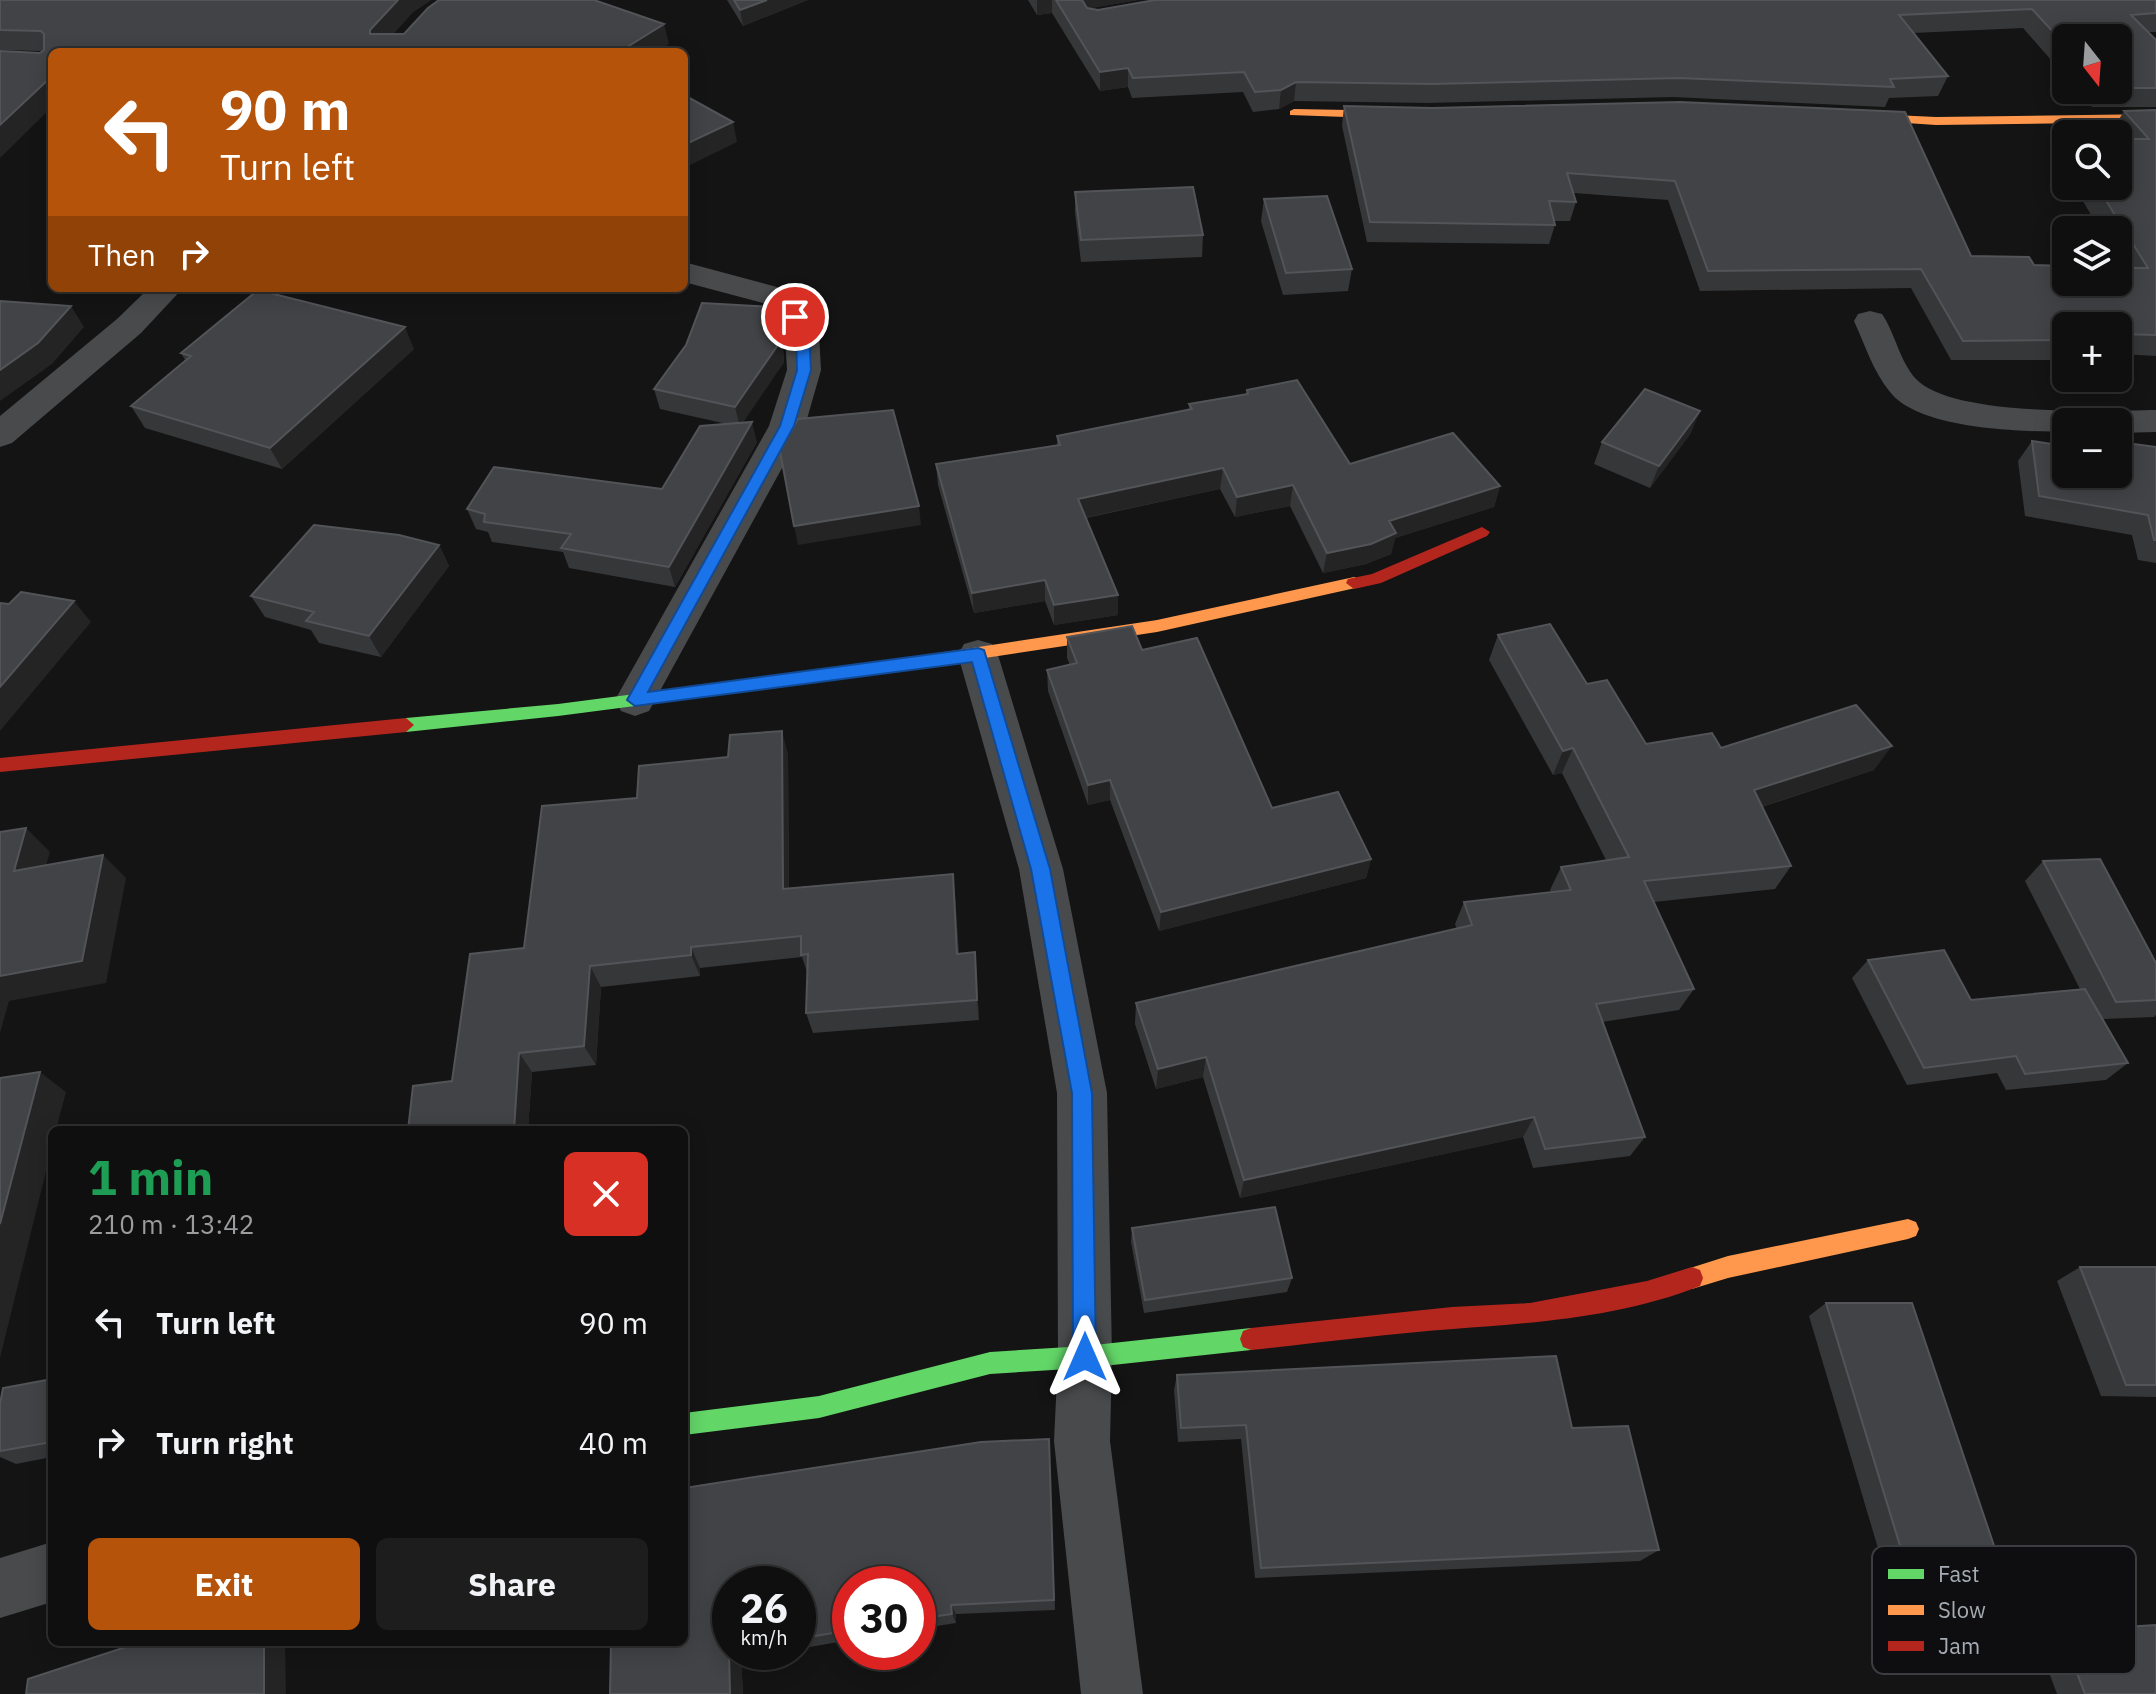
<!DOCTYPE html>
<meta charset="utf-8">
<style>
body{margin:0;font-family:"IBM Plex Sans",sans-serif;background:#1d1d1d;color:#f1f3f6;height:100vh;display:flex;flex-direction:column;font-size:30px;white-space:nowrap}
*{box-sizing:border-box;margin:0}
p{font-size:26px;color:#9b9c9e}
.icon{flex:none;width:44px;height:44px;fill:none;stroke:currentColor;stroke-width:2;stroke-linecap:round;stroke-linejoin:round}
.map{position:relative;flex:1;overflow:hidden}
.drawer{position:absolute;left:48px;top:1126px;width:640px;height:520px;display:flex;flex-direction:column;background:#0f0f0f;border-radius:12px;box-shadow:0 4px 20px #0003,0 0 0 2px #2f2f2f}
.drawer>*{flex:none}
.hud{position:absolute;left:48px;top:48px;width:640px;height:244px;border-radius:12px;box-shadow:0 4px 20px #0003,0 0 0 2px #2f2f2f;background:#b45309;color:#fff;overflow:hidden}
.needle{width:52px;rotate:163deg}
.fabs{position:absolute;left:2052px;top:24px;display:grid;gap:16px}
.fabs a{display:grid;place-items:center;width:80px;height:80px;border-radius:12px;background:#0f0f0f;box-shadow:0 4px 20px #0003,0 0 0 2px #2f2f2f;font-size:40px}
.speed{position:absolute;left:712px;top:1566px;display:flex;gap:16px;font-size:40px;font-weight:700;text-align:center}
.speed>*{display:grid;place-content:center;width:104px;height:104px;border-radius:50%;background:#0f0f0f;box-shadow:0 4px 20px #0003,0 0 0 2px #2f2f2f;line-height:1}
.speed small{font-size:20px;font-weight:400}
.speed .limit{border:12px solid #d22;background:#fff;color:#111}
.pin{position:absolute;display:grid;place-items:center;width:68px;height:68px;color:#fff;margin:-34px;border:4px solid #fff;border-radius:50%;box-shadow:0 2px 8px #0007}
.me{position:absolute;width:88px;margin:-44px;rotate:0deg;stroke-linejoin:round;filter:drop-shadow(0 0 6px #0008)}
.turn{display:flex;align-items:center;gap:28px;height:168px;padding:0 40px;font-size:36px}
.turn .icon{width:104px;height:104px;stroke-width:2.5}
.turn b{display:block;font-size:56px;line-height:68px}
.then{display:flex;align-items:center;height:76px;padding:0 40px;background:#0003;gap:16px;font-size:30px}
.round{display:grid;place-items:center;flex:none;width:84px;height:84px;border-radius:12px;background:#1d1d1d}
.headline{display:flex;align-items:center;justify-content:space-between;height:136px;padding:0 40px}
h1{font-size:48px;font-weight:700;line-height:60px;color:#1e9e55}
.primary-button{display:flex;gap:16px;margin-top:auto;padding:16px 40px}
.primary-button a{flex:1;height:92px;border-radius:12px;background:#b45309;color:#fff;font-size:32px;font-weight:700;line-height:92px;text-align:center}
.primary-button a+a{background:#1d1d1d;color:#f1f3f6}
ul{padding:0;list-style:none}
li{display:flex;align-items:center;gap:24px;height:120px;padding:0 40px}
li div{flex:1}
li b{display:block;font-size:30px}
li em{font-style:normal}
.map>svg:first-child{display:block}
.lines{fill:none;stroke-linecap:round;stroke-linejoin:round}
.street{fill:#484a4c;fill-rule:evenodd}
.fast{fill:#63d668;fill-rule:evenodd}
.slow{fill:#ff974d;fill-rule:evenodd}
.jam{fill:#b3261e;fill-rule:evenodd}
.wall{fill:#363739}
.shaded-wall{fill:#242425}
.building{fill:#424346;stroke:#525458;stroke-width:2}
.route{fill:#1a73e8;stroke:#114b97;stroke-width:2}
.key{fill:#0e0e10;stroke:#3c3d41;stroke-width:2}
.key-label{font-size:22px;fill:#a6acb4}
</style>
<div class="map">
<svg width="2156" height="1694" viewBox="0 0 2156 1694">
<rect width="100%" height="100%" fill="#141414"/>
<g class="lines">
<path class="street" d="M684 262 799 293 819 334 821 370 805 426 649 711 635 716 621 711 615 700 769 426 787 370 785 334 774 306 684 282Z
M149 288H183L141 333 12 443 0 447V416L117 319Z
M1870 311 1882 314C1895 333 1900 362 1916 379 1952 417 2104 411 2156 410V432L2118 433V422H2066V432C2020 431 1920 430 1890 392 1873 371 1865 345 1854 321L1858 314Z
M978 640 992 644 998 655 1063 869 1107 1093 1112 1357 1110 1441 1143 1694H1081L1054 1441 1058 1357 1057 1093 1019 869 958 655 964 644Z
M52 1542V1602L0 1618V1558Z"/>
<path class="fast" d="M859 665 867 671 859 677 558 716 406 732 398 725 406 718 558 704Z
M1251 1328 1259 1331 1262 1339 1259 1347 1251 1350 1085 1368 990 1374 819 1418 684 1435V1413L819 1396 990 1352 1085 1346Z"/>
<path class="slow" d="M1294 109 1402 111 1408 115 1402 119 1290 115V111Z
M1851 113 1936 117 2156 114V122L1936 125 1847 119V115Z
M1354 577 1360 579 1362 583 1360 587 1157 632 859 677 851 671 859 665 1157 620Z
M1908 1219 1916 1222 1919 1229 1916 1236 1908 1239 1728 1278 1692 1289 1684 1286 1681 1278 1684 1270 1728 1256Z"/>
<path class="jam" d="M1482 527 1490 532 1487 536 1381 583 1354 589 1346 583 1348 579 1372 574Z
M406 718 414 725 406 732 0 772V758Z
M1692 1267 1700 1270 1703 1278 1700 1286C1622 1317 1535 1323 1453 1329 1385 1334 1318 1343 1251 1350L1243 1347 1240 1339 1243 1331 1251 1328 1452 1307 1530 1303 1647 1281Z"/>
</g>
<path class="wall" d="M0 0H431L413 12 393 34 669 44 40 53 42 51 0 50Z
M727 0H808L743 26Z
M1028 0H1138L1090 8 1098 10 2156 0V32H2148L2156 40V107H2092L2077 90H2118V38H2066V77L2023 28 1913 33 1948 76 1938 96 1889 98 1885 107 1673 97 1428 103 1294 101 1279 109 1253 112 1243 92 1132 98 1128 87 1100 91 1052 13 1037 15Z
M1344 106 1432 108 1971 256 2034 265 2122 268 2118 260V230H2100L2074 186H2118L2119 143 2121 140 2118 137V134H2115L2112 131 2124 111 2156 110V356L2118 354V326H2066V360H1951L1911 288 1700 291 1668 200 1574 193 1576 202 1570 221H1554L1555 225 1549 244 1367 242 1342 126Z
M2066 147V173L2058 160Z
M1075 192 1203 235 1202 257 1081 262 1075 213Z
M1264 199 1352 269 1348 291 1283 295 1261 221Z
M778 315 782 335 784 362 743 422 757 442 675 587 569 568 563 552 492 542 488 532 476 529 467 509 662 489 727 424 660 409 654 389Z
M414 349 282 469 145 428 131 406 185 360 181 353Z
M1247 390 1350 464 1500 486 1494 507 1395 538 1391 554 1366 564 1323 573 1290 506 1235 517 1220 489 1086 518 1118 595V615L1054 625 1045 601 974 613 938 485 936 464 1057 445V436L1189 410V404L1246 394Z
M1691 433 1650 488 1594 464 1602 442Z
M2032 441 2066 474 2156 447V563L2138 560 2132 535 2025 516 2018 461Z
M439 545 449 566 381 657 319 643 311 630 265 617 251 596Z
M1498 635 1587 684 1646 744 1721 748 1874 770 1762 807 1791 866 1775 889 1654 902 1694 989 1679 1010 1602 1022 1645 1137 1630 1156 1533 1168 1523 1137 1240 1198 1203 1077 1156 1089 1135 1024 1136 1003 1457 929 1455 924 1464 902 1551 892 1550 890 1561 867 1606 860 1562 773 1553 775 1489 660Z
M1067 637 1142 650 1272 808 1371 859 1366 878 1159 931 1110 800 1088 805 1048 691 1047 670 1070 665 1067 658Z
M788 754 789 888 953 874 955 895 959 954 975 952 979 1020 813 1033 806 1013 808 975 802 957 700 968V976L601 987 596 1065 532 1072 528 1130H408L452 1081 524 948 637 798Z
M2043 861 2156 963V1015L2154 1017 2103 1019 2128 1063 2106 1080 2006 1090 1997 1073 1907 1085 1852 978 1868 960 1971 1000 2080 989 2025 881Z
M1132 1228 1292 1278 1287 1292 1144 1313 1131 1242Z
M2080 1267H2156V1397L2101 1396 2057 1281Z
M1826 1303 2010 1593 1987 1600 1894 1602 1809 1316Z
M1177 1375 1572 1428 1659 1550 1640 1561 1255 1578 1241 1439 1178 1442 1174 1390Z
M52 1379V1457L16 1464 0 1457V1404Z
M1049 1439 1055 1610 956 1614V1623L918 1629V1584H850V1640L798 1649V1584H730V1652H779L741 1658 743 1694H610L611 1642H684V1488L981 1442Z
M2061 1631 2156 1694H2057L2036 1637Z"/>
<path class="shaded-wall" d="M398 0H431L413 12 378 50 370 34V30Z
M767 0H808L743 26 740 10Z
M1037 0H1052V13L1037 15Z
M1082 0H1138L1087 9 1082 20Z
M664 24 669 44 656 52H619Z
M1128 68V87L1100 91V72Z
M52 76V107L0 158V125Z
M1296 82 1294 101 1279 109 1281 90Z
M733 122 737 142 684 168V145Z
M71 306 84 327 52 364 0 401V370Z
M778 315 782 335 784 362 740 427 735 407Z
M405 327 414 349 282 469 270 448Z
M1700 411 1691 433 1650 488 1659 466Z
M752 422 757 442 675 587 669 567Z
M1223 468 1220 489 1078 519V499Z
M1293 485 1290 506 1235 517 1237 497Z
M1500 486 1494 507 1395 538 1391 554 1366 564 1323 573 1327 553 1389 521Z
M919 506 921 525 798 545 794 526Z
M439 545 449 566 381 657 369 636Z
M1045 580V601L974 613 972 593Z
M1118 595V615L1054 625V605Z
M74 601 91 622 0 731V687Z
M782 731 788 754 789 910 783 889Z
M1892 746 1874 770 1739 814 1754 790Z
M1573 748 1562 773 1553 775 1563 751Z
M1110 780V800L1088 805V785Z
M26 828 50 852 38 894 14 871Z
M103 855 126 878 106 983 9 1001 0 1033V976Z
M1371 859 1366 878 1159 931 1161 912Z
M953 874 955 895 960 974 957 954Z
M691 947 700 968V976L691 955Z
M975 952 977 973 979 1020 977 1000Z
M590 966 601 987 596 1065 584 1046Z
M519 1053 532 1072 528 1130H514Z
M1206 1057 1203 1077 1156 1089 1158 1069Z
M40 1072 66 1092 56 1130H52V1147L0 1358V1224Z
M1534 1117 1523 1137 1240 1198 1244 1180Z
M951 1605 956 1614V1623L952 1614Z
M264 1642H285L286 1694H264Z
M729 1650 741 1658 743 1694H730Z"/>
<path class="building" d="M0 0H398L370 30V34H404L428 8 439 0H594L664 24 619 52H52V76L0 125V51L40 53 44 50V34L41 31 0 30Z
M734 0H767L740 10Z
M1056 0H1082L1087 8 1098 10 1155 0H2156V13L2131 15 2156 40V88H2118V38H2066V46L2032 9 1899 15 1948 76 1890 79 1894 87 1679 78 1432 84 1296 82 1281 90 1255 92 1244 72 1133 78 1128 68 1100 72Z
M684 95 733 122 684 145Z
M1680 102 1905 112 1971 256 2029 257 2034 265 2066 266V282H2118V268H2148L2097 186H2118V142L2124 143 2121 139H2149L2124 111 2156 110V335L2118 334V326H2066V340L1963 341 1921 269 1708 271 1675 181 1567 173 1576 202 1549 201 1555 225 1370 222 1344 106 1432 108Z
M1193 187 1203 235 1081 240 1075 192Z
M1327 196 1352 269 1286 273 1264 199Z
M258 290 405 327 270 448 131 406 191 356 181 353Z
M0 301 71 306 38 343 0 370Z
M702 303 775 307 778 315 780 342 735 407 654 389 686 345Z
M1297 380 1350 464 1453 433 1500 486 1389 521 1396 533 1371 544 1327 553 1293 485 1237 497 1223 468 1078 499 1118 595 1054 605 1045 580 972 593 936 464 1060 445 1057 436 1192 409 1189 404 1248 394 1247 390Z
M1645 389 1700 411 1659 466 1602 442Z
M893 410 919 506 794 526 780 451 798 419Z
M752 422 669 567 561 548 571 534 484 522 485 514 467 509 494 467 662 489 700 426Z
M2032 441 2066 446V474H2118V442L2156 447V540H2154L2148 515 2039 496Z
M314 525 399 535 439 545 369 636 306 621 314 612 251 596Z
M21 592 74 601 0 687V603L9 604Z
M1550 624 1587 684 1607 680 1646 744 1712 733 1721 748 1856 705 1892 746 1754 790 1791 866 1644 881 1694 989 1596 1004 1645 1137 1545 1149 1534 1117 1244 1180 1206 1057 1158 1069 1136 1003 1472 925 1464 902 1571 890 1561 867 1629 857 1573 748 1563 751 1498 635Z
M1132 626 1142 650 1197 638 1272 808 1338 792 1371 859 1161 912 1110 780 1088 785 1047 670 1077 663 1067 637Z
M782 731 783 889 953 874 957 954 975 952 977 1000 806 1013 808 954 801 955V936L691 947V955L590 966 584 1046 519 1053 514 1130H408L413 1086 452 1081 470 954 524 948 542 806 637 798 639 766 728 757 730 735Z
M26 828 14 871 103 855 82 961 0 976V832Z
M2100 859 2156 963V1000L2116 1002 2043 861Z
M1944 950 1971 1000 2085 989 2128 1063 2025 1074 2016 1056 1924 1068 1868 960Z
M40 1072 0 1224V1078Z
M1275 1207 1292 1278 1145 1300 1132 1228Z
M2080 1267H2156V1385H2126Z
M1826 1303H1912L2010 1593 1915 1595Z
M1556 1356 1572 1428 1628 1426 1659 1550 1261 1568 1246 1425 1181 1428 1177 1375Z
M52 1379V1442L0 1451V1404L3 1388Z
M1049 1439 1054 1600 951 1605 952 1614 918 1619V1584H850V1630L798 1639V1584H730V1650H729L730 1694H610L611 1642H684V1488L981 1442Z
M2156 1625V1694H2085L2061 1631Z
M141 1642H264V1694H26L28 1679Z"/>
<path class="route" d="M795 313 802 317 809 334 811 370 794 426 648 692 978 648 984 650 1050 869 1092 1093 1096 1357 1093 1365 1085 1369 1077 1365 1073 1357 1072 1093 1031 869 972 662 635 706 627 700 780 426 797 370 796 334 789 317Z"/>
<rect x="1872" y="1546" width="264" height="128" rx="12" class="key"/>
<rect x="1888" y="1569" width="36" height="10" fill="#63d668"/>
<rect x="1888" y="1605" width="36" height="10" fill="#ff974d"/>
<rect x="1888" y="1641" width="36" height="10" fill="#b3261e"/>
<g class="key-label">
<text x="1938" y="1582">Fast</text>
<text x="1938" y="1618">Slow</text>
<text x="1938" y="1654">Jam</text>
</g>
</svg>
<div class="fabs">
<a><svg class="needle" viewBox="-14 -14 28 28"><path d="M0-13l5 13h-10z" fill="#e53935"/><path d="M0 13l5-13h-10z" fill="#9b9c9e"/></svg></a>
<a><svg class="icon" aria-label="search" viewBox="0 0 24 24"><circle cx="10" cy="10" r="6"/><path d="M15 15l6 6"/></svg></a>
<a><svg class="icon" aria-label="layers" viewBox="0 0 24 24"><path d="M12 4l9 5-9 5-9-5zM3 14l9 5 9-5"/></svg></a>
<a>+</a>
<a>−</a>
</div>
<div class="speed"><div>26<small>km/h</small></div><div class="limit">30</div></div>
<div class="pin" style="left:795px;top:317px;background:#d93025"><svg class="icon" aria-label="arrive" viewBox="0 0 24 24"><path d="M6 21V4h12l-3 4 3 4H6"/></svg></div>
<svg class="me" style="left:1085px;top:1357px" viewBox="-20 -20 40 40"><path d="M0-17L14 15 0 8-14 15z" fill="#1a73e8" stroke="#fff" stroke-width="4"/></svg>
<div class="hud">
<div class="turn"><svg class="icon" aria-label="left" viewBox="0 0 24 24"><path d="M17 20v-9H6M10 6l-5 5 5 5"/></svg><div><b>90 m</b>Turn left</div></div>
<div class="then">Then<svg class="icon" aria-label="right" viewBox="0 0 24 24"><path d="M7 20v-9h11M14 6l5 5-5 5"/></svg></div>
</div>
<section class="drawer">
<div class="headline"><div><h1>1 min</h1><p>210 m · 13:42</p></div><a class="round" style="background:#d93025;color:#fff"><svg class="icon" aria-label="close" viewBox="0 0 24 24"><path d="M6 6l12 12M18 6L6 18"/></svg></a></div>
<ul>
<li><svg class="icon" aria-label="left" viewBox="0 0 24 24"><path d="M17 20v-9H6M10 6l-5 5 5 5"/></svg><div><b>Turn left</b></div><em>90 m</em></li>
<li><svg class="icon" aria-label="right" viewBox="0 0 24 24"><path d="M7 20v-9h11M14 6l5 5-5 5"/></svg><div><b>Turn right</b></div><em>40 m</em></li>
</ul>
<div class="primary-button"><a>Exit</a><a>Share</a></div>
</section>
</div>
